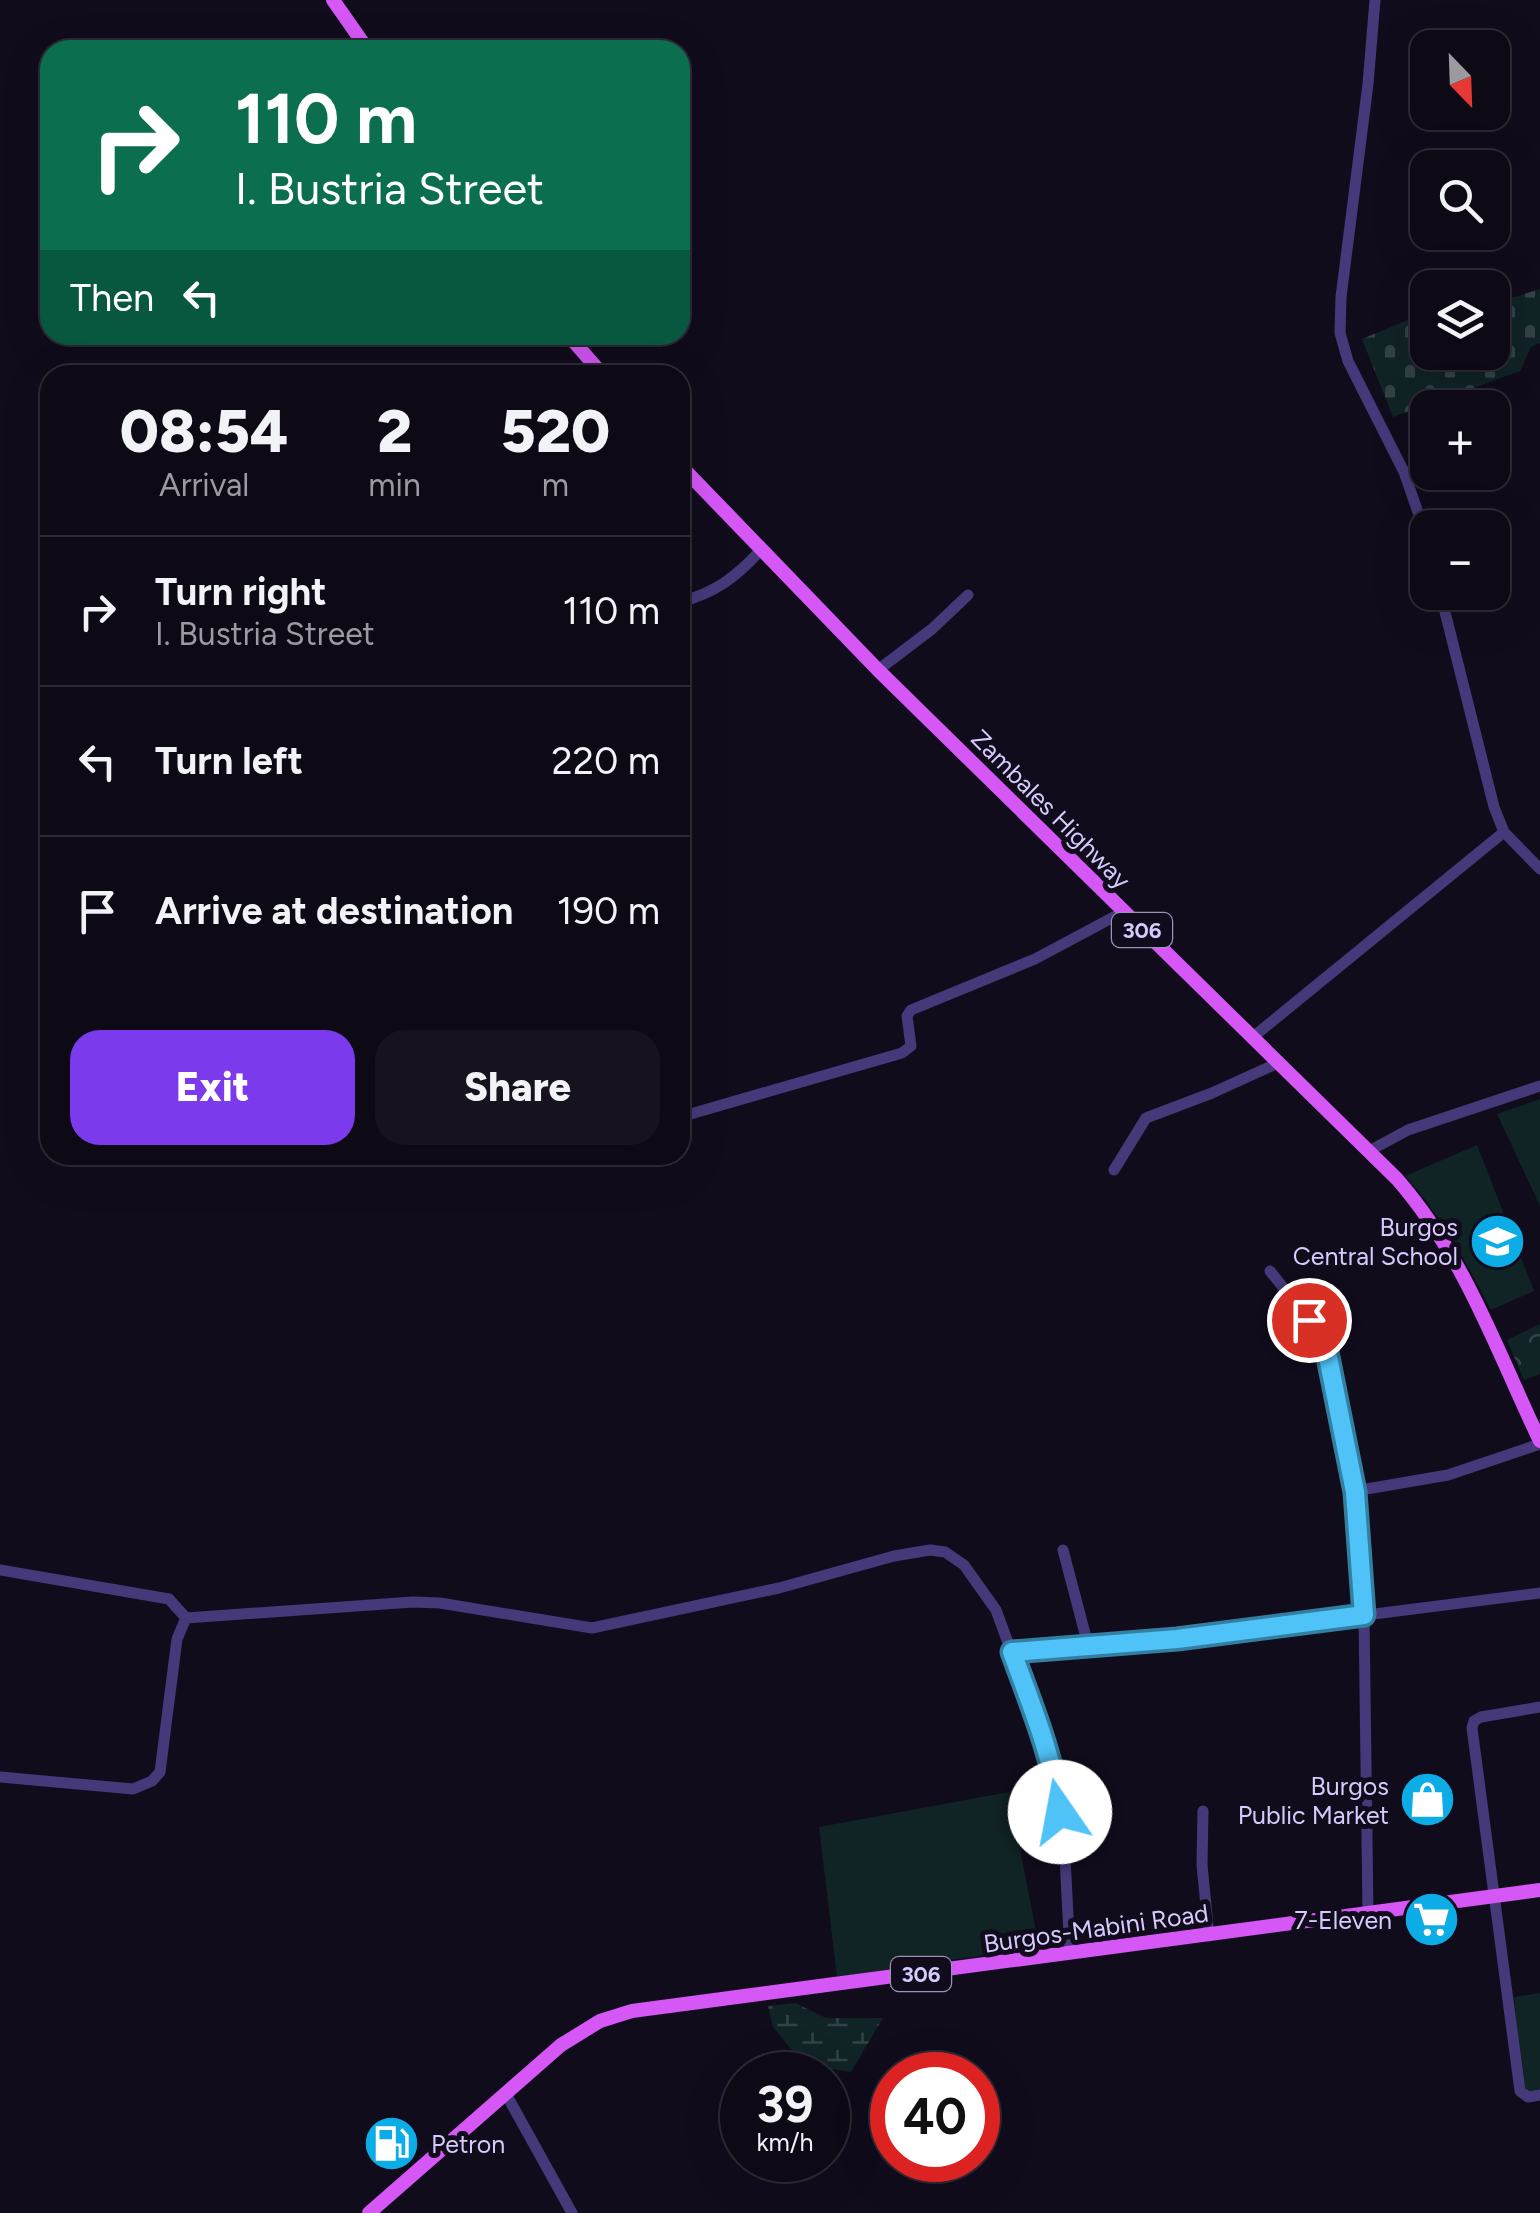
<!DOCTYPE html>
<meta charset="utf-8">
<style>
body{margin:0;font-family:Figtree,sans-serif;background:#16121e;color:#f1f3f6;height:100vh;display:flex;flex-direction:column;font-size:38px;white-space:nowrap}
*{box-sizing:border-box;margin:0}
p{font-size:32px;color:#9a9aa0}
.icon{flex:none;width:55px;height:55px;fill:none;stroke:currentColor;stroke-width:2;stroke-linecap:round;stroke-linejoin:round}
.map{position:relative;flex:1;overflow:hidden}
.panel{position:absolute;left:40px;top:365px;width:650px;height:800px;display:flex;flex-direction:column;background:#0d0915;border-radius:30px;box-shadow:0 10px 40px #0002,0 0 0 2px #2d2a34}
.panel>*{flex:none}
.top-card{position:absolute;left:40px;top:40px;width:650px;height:305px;border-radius:30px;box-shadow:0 10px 40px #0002,0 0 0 2px #2d2a34;background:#0b6e4f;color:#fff;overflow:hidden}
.needle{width:65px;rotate:157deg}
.controls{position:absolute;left:1410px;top:30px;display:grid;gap:20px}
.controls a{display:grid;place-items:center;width:100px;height:100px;border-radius:20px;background:#0d0915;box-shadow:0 10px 40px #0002,0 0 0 2px #2d2a34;font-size:50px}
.speed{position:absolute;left:720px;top:2052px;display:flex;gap:20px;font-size:50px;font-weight:700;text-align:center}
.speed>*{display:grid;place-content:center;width:130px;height:130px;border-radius:50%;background:#0d0915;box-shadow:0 10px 40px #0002,0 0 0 2px #2d2a34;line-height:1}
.speed small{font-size:25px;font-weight:400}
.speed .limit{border:15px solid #d22;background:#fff;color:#111}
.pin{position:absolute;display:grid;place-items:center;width:85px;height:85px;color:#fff;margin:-42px;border:5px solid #fff;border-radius:50%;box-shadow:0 2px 10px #0007}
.me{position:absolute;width:110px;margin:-55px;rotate:348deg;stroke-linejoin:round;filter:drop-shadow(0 0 8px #0008)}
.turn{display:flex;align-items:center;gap:35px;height:210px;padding:0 30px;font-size:45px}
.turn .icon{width:130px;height:130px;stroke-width:2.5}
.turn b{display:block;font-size:70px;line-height:85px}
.then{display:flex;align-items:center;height:95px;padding:0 30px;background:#0003;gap:20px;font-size:38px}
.eta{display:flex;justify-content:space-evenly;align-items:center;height:170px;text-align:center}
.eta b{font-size:60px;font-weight:800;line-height:70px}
.button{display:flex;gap:20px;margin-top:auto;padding:20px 30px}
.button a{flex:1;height:115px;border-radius:30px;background:#7c3aed;color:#fff;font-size:40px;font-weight:800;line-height:115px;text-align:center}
.button a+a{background:#16121e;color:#f1f3f6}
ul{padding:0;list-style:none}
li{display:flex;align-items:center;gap:30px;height:150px;padding:0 30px;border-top:2px solid #2d2a34}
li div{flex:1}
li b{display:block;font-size:38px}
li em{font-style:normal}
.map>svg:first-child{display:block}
.green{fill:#102325}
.forest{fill:url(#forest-crowns)}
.wetland{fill:url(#wetland-marsh)}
.cemetery{fill:url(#cemetery-stones)}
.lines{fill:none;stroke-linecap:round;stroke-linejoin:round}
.minor{stroke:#463979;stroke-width:11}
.major{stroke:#d457f6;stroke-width:14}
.route-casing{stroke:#337fa1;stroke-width:25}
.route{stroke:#4fc3f7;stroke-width:18}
.labels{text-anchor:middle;stroke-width:10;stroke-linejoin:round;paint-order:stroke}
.shield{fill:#110c1c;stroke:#9c91b9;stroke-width:2.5}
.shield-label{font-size:22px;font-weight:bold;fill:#d8cafc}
.street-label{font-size:25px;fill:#d8cafc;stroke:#110c1c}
.poi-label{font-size:25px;fill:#d8cafc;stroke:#110c1c;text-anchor:end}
</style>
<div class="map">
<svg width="1540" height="2213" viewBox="0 0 1540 2213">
<defs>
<pattern id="forest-crowns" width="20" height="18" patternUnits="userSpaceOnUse" patternTransform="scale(2.5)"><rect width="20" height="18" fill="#102325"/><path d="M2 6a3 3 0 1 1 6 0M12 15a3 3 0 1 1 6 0" fill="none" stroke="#324246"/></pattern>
<pattern id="wetland-marsh" width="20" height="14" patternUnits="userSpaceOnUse" patternTransform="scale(2.5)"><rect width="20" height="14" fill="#102325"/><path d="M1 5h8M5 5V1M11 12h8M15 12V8" fill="none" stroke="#324246"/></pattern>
<pattern id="cemetery-stones" width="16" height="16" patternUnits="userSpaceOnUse" patternTransform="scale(2.5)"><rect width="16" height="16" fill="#102325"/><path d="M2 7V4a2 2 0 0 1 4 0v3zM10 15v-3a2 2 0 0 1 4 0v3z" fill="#324246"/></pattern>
</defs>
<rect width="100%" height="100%" fill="#110c1c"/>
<path class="green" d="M1540 1099V1206L1497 1114Z
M1477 1145 1534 1291 1491 1310C1466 1262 1442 1216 1405 1176Z
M1009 1792 1039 1947 837 1977 819 1827Z
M1540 1993V2089L1522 2092 1514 1997Z"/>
<path class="forest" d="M1540 1324V1374L1524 1380 1507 1340Z"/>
<path class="wetland" d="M795 2003 826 2018H883L851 2072 827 2068 815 2071 806 2067 773 2027 768 2006Z"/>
<path class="cemetery" d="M1540 289V343L1531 347 1520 371 1393 417 1362 339 1427 312 1428 352H1492L1493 296 1515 297Z"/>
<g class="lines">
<path class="minor" d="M1375 0 1368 84 1341 297 1340 333 1348 361 1404 472 1428 541
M1440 592 1494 807 1504 832 1540 869
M680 602C715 593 736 577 760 551
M878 670 932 629 968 595
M1253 1037 1504 832
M680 1117 902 1053 911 1046 907 1016 911 1010 1035 959 1123 912
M1369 1151 1408 1130 1540 1086
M1114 1170 1146 1118 1212 1093 1278 1063
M1270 1271 1323 1337 1355 1491 1364 1615 1368 1913
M1355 1491 1448 1475 1540 1444
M1063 1550 1088 1645
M0 1570 169 1599 186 1618
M186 1618 413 1602 440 1603 592 1628 779 1588 894 1556 930 1550 945 1552 964 1565 996 1610 1042 1735 1057 1786 1064 1838 1070 1954
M1012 1652 1177 1639 1540 1593
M1540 1707 1481 1717 1474 1721 1472 1728 1520 2091 1528 2097 1540 2095
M0 1777 133 1789 152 1781 160 1772 177 1639 186 1618
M1203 1811 1202 1865 1209 1936
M506 2094 572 2213"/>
<path class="major" d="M333 0 368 50
M568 335 603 375
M680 465 878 670 1397 1179C1465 1257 1496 1349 1540 1441
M369 2213 561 2045 600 2021 632 2011 1540 1890"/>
</g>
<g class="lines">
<defs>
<path id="route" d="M1060 1812C1053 1757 1031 1704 1012 1652L1177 1639 1364 1615 1355 1492 1326 1347 1309 1320"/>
</defs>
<use href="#route" class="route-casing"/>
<use href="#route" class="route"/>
</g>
<defs>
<symbol id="school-disc" viewBox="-11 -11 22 22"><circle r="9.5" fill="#0cade6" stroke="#110c1c"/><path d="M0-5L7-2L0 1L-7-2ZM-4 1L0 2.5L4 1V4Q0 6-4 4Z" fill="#fff"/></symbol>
<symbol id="shop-disc" viewBox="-11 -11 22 22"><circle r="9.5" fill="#0cade6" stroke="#110c1c"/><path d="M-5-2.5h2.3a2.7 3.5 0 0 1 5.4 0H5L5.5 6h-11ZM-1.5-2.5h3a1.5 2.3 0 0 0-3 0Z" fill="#fff"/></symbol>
<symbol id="supermarket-disc" viewBox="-11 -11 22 22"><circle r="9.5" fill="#0cade6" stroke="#110c1c"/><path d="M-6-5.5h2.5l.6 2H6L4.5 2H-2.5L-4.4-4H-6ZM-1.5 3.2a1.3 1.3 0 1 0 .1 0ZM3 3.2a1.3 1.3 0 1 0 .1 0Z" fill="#fff"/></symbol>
<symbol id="fuel-disc" viewBox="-11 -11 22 22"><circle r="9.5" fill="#0cade6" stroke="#110c1c"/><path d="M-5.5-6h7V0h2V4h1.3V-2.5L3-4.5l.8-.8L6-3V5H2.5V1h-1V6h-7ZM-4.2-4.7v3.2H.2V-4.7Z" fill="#fff"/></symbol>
</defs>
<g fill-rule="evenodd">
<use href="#school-disc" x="1466" y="1210" width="63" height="63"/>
<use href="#shop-disc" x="1396" y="1768" width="63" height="63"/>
<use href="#supermarket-disc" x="1400" y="1888" width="63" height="63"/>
<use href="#fuel-disc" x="360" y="2112" width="63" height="63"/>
</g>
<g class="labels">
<g class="shield">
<rect x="1112" y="913" width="60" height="34" rx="8"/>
<rect x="891" y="1957" width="60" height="34" rx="8"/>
</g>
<g class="shield-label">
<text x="1142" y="938">306</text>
<text x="921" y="1982">306</text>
</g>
<g class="street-label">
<text transform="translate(1051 809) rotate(45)" y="9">Zambales Highway</text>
<text transform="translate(1096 1928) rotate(-8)" y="9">Burgos-Mabini Road</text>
</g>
<g class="poi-label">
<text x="1458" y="1236">Burgos<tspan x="1458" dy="29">Central School</tspan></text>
<text x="1389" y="1795">Burgos<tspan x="1389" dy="29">Public Market</tspan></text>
<text x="1392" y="1929">7-Eleven</text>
<text x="431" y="2153" text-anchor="start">Petron</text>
</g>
</g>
</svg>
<div class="controls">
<a><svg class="needle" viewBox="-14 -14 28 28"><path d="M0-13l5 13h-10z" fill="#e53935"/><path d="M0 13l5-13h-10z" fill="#9a9aa0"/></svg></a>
<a><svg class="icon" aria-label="search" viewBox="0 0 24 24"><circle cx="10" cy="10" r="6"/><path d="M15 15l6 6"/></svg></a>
<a><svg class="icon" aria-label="layers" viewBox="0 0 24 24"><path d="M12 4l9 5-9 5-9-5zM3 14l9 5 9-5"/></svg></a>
<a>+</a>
<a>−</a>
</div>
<div class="speed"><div>39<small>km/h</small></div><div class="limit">40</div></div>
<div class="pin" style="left:1309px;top:1320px;background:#d93025"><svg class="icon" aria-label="arrive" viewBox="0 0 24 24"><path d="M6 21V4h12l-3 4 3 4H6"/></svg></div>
<svg class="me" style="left:1060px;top:1812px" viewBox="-20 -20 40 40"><circle r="19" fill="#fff"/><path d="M0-13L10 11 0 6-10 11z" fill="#4fc3f7"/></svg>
<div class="top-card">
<div class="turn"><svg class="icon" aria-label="right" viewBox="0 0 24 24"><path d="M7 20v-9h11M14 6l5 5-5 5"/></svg><div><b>110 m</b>I. Bustria Street</div></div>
<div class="then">Then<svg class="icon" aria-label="left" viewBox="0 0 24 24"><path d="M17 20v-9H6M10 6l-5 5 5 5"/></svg></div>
</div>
<section class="panel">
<div class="eta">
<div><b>08:54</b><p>Arrival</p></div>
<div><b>2</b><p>min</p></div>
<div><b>520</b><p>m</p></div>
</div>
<ul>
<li><svg class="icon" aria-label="right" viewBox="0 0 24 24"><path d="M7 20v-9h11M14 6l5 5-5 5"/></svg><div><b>Turn right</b><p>I. Bustria Street</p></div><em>110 m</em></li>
<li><svg class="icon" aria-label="left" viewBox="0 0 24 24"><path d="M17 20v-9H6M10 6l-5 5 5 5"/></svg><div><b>Turn left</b></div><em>220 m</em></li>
<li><svg class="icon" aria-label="arrive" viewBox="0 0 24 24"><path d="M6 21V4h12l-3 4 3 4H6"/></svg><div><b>Arrive at destination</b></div><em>190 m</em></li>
</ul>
<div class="button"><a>Exit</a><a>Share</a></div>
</section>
</div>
